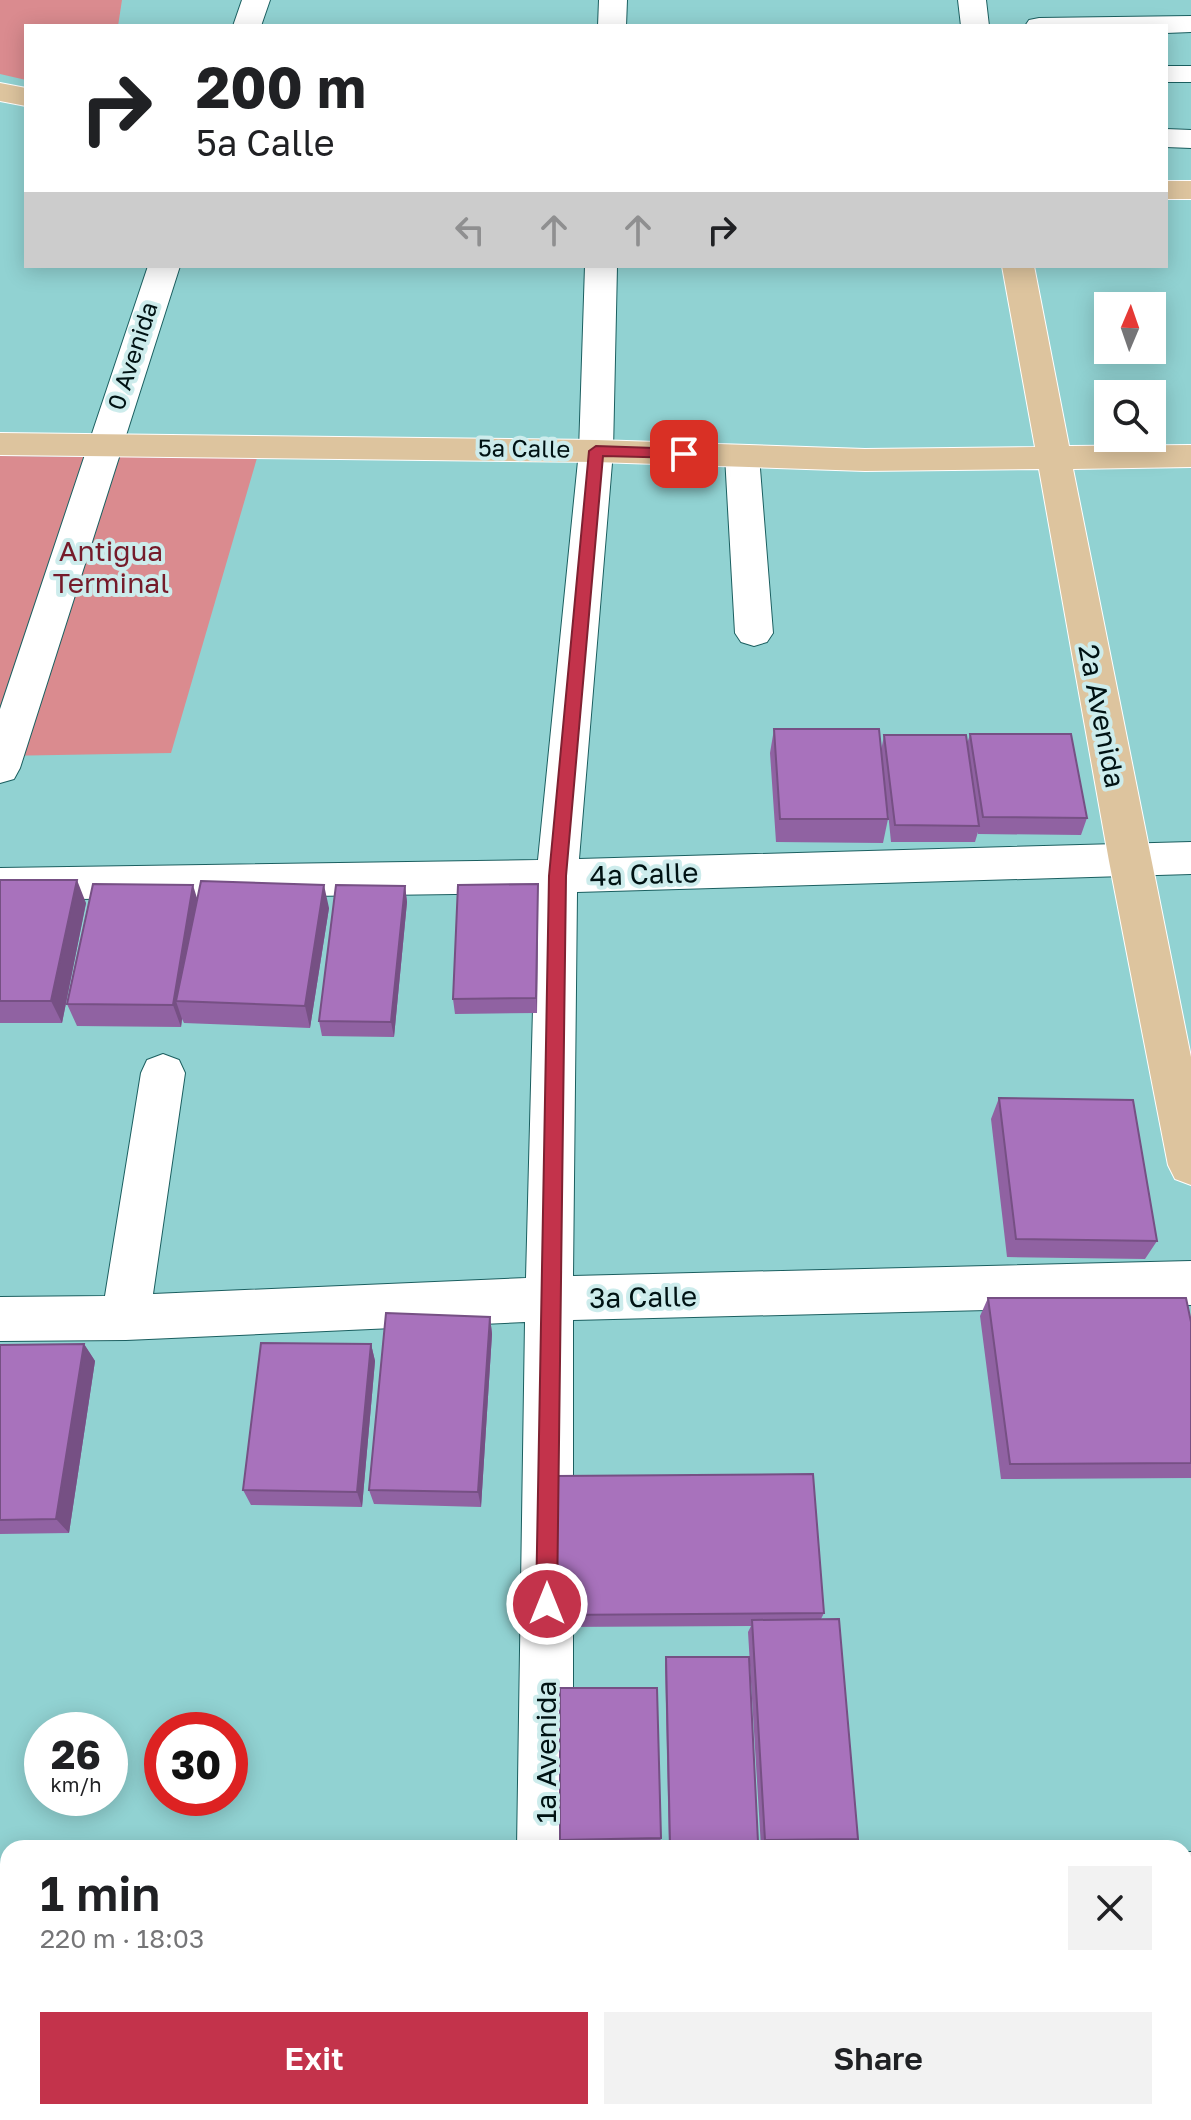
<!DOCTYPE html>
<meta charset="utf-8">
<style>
body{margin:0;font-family:"Golos Text",sans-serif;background:#f2f2f2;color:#202124;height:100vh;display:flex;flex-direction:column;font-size:30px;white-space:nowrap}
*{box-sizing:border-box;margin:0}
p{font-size:26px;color:#757577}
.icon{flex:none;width:44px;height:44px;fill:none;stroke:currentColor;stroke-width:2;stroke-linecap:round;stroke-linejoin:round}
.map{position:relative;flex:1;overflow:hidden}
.drawer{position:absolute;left:0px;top:1840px;width:1192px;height:280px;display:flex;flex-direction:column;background:#fff;border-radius:24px 24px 0 0;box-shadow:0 4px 20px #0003}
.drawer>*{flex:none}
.top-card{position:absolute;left:24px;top:24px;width:1144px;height:244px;border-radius:0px;box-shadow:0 4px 20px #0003;background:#fff;color:#202124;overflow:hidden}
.needle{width:52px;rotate:2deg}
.fabs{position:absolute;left:1094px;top:292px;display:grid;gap:16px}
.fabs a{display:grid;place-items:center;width:72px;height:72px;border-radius:0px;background:#fff;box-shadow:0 4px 20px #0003;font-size:40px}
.speed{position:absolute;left:24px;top:1712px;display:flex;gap:16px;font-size:40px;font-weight:700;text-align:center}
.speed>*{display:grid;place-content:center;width:104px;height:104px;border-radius:50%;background:#fff;box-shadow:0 4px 20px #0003;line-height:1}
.speed small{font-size:20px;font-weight:400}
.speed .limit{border:12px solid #d22;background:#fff;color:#111}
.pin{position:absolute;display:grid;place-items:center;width:68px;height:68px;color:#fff;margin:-34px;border-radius:16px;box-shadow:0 4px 12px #0006}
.me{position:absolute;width:88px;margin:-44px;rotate:0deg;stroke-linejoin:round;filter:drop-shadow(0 0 6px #0008)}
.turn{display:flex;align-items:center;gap:28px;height:168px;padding:0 40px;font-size:36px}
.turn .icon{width:104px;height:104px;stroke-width:2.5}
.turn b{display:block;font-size:56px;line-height:68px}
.lanes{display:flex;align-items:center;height:76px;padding:0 40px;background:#0003;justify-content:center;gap:40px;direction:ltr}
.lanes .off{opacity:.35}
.round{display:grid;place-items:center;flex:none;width:84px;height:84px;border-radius:0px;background:#f2f2f2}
.headline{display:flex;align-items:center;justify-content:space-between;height:136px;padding:0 40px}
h1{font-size:48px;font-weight:600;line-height:60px}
.action{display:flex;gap:16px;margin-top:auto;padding:16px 40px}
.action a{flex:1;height:92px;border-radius:0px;background:#c3334b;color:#fff;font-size:32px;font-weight:600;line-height:92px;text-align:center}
.action a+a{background:#f2f2f2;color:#202124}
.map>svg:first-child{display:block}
.green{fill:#da8b8f}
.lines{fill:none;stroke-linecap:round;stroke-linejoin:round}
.minor-casing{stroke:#1b5f60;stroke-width:2}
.major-casing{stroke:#fff;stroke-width:2}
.minor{fill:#fff;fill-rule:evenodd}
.major{fill:#ddc49e;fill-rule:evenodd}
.wall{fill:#9062a2}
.shaded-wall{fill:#765084}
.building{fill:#a872bc;stroke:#765084;stroke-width:2}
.route{fill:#c3334b;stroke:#7f2131;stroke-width:2}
.labels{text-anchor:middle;stroke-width:8;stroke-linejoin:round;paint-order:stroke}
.far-street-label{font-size:24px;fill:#001213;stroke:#cdecec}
.park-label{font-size:28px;fill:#751b2a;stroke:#cdecec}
.street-label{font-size:28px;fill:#001213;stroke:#cdecec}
</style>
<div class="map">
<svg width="1191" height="2120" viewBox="0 0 1191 2120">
<rect width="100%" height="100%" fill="#91d2d2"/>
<path class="green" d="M0 0H122L118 26H26V80L0 74Z
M0 456 257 458 171 753 0 756Z"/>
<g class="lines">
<defs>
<path id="minor" d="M242 0H270L261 26H233Z
M599 0H627L626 26H598Z
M958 0H986L989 26H961Z
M1191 16V32L1166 33V26H1025L1029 20 1039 18Z
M1166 66H1191V82H1166Z
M1166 129 1191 130V148L1166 147Z
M148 266H180L20 768 14 779 0 783V709Z
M585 266H617L613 451 579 859 1191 842V874L577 892 573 1276 1191 1261V1305L573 1320V1848H517L525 1322 126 1340 0 1341V1297L105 1296 141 1073 147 1060 163 1054 179 1060 185 1073 153 1294 526 1278 536 893 0 900V868L538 860 579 451Z
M742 445 754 448 759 456 773 633 767 642 754 646 741 642 735 633 725 456 730 448Z
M1184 1852H1191V1910H1184Z
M8 1892V1950L0 1951V1893Z
M511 2112H571V2120H511Z"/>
<path id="major" d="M0 83 26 88V106L0 101Z
M1166 181H1191V199H1166Z
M1002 266H1034L1069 446 1191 445V467L1073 469 1191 1057V1185L1175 1179 1168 1165 1109 861 1039 469 865 471 596 462 0 455V433L596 440 865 449 1035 447Z"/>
</defs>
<use href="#minor" class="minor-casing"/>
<use href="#major" class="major-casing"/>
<use href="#minor" class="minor"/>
<use href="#major" class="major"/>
</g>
<path class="wall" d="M774 729 881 751 884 735 967 744 970 734 1087 818 1081 835 978 834V832L975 842H891L888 812V819L883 843 776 842 770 753Z
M0 880 86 903 62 1023H0Z
M538 884 537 1013 455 1014 453 999Z
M405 886 407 902 394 1037 322 1036 319 1021Z
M197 899 329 908 310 1028 184 1023 182 1019 181 1027 77 1026 67 1004Z
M999 1098 1157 1241 1145 1259 1007 1257 991 1119Z
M988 1298 1191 1322V1478L1001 1479 980 1316Z
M490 1317 492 1334 481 1507 374 1504 369 1490Z
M84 1344 95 1361 69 1533 0 1534V1345Z
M371 1344 375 1361 362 1507 251 1505 243 1490Z
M824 1613 821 1619 858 1839 851 1846 761 1847 748 1632 751 1626 557 1627 556 1615Z
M666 1657 758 1842 755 1847 669 1848 665 1665Z
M661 1838 660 1843 560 1845V1840Z
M726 2112H858V2120H726Z
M871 2112H1022L1023 2120H872Z"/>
<path class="shaded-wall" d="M77 880 86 903 62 1023 51 1001Z
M538 884V900L537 1013 536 998Z
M193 885 200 908 176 1001 182 1019 181 1027 173 1005Z
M324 885 329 908 310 1028 305 1006Z
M405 886 407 902 394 1037 391 1022Z
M490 1317 492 1334 481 1507 478 1492Z
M84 1344 95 1361 69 1533 56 1519Z
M371 1344 375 1361 362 1507 357 1492Z
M8 2030V2102L5 2120H0V2080Z"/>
<path class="building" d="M774 729H879L888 819H780Z
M970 734H1071L1087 818 983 817Z
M884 735H966L979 826 895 825Z
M0 880H77L51 1001H0Z
M201 881 324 885 305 1006 176 1001Z
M93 884 193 885 173 1005 67 1004Z
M538 884 536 998 453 999 458 885Z
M336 885 405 886 391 1022 319 1021Z
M999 1098 1133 1100 1157 1241 1016 1239Z
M988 1298H1186L1191 1322V1463L1010 1464Z
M386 1313 490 1317 478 1492 369 1490Z
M261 1343 371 1344 357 1492 243 1490Z
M84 1344 56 1519 0 1520V1345Z
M813 1474 824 1613 556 1615V1476Z
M839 1619 858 1839 765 1840 752 1620Z
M666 1657H749L758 1842 670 1843Z
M560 1688H657L661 1838 560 1840Z
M0 1970H8V2030L0 2080Z
M571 2112H721V2120H571Z
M730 2112H858V2120H730Z
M879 2112H1022L1023 2120H880Z"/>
<path class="route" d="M596 446 684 449 691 454 684 458 603 456 566 876 557 1604 554 1612 547 1615 539 1612 536 1604 549 876 589 451Z"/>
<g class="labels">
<g class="far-street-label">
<text transform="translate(133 356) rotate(-72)" y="8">0 Avenida</text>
<text transform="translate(524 449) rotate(1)" y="8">5a Calle</text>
</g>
<g class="park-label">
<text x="111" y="561">Antigua<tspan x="111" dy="32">Terminal</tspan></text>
</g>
<g class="street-label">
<text transform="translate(1102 716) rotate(79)" y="10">2a Avenida</text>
<text transform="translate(644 874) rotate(-2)" y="10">4a Calle</text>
<text transform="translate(643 1297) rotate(-1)" y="10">3a Calle</text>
<text transform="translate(546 1752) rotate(-90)" y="10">1a Avenida</text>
</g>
</g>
</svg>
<div class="fabs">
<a><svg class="needle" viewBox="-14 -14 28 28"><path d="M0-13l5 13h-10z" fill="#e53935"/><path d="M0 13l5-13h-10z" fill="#757577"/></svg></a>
<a><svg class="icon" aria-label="search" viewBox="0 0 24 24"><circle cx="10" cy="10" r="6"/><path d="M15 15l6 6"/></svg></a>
</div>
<div class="speed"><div>26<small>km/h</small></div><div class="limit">30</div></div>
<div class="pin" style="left:684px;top:454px;background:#d93025"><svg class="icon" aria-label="arrive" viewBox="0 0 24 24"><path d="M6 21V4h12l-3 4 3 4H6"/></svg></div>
<svg class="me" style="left:547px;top:1604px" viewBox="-20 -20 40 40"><circle r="17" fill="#c3334b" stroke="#fff" stroke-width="3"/><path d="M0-11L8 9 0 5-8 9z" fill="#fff"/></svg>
<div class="top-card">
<div class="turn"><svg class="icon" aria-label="right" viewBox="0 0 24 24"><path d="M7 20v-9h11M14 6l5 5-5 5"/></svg><div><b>200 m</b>5a Calle</div></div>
<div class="lanes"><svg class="icon off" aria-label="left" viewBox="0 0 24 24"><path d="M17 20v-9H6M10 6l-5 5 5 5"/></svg><svg class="icon off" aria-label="ahead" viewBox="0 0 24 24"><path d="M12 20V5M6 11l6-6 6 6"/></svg><svg class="icon off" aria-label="ahead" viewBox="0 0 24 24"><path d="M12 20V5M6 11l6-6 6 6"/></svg><svg class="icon" aria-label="right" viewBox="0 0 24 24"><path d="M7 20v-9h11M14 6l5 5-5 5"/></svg></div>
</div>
<section class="drawer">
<div class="headline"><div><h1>1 min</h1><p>220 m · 18:03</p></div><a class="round"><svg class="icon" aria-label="close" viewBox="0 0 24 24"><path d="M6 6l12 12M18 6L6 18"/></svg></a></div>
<div class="action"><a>Exit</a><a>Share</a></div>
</section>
</div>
